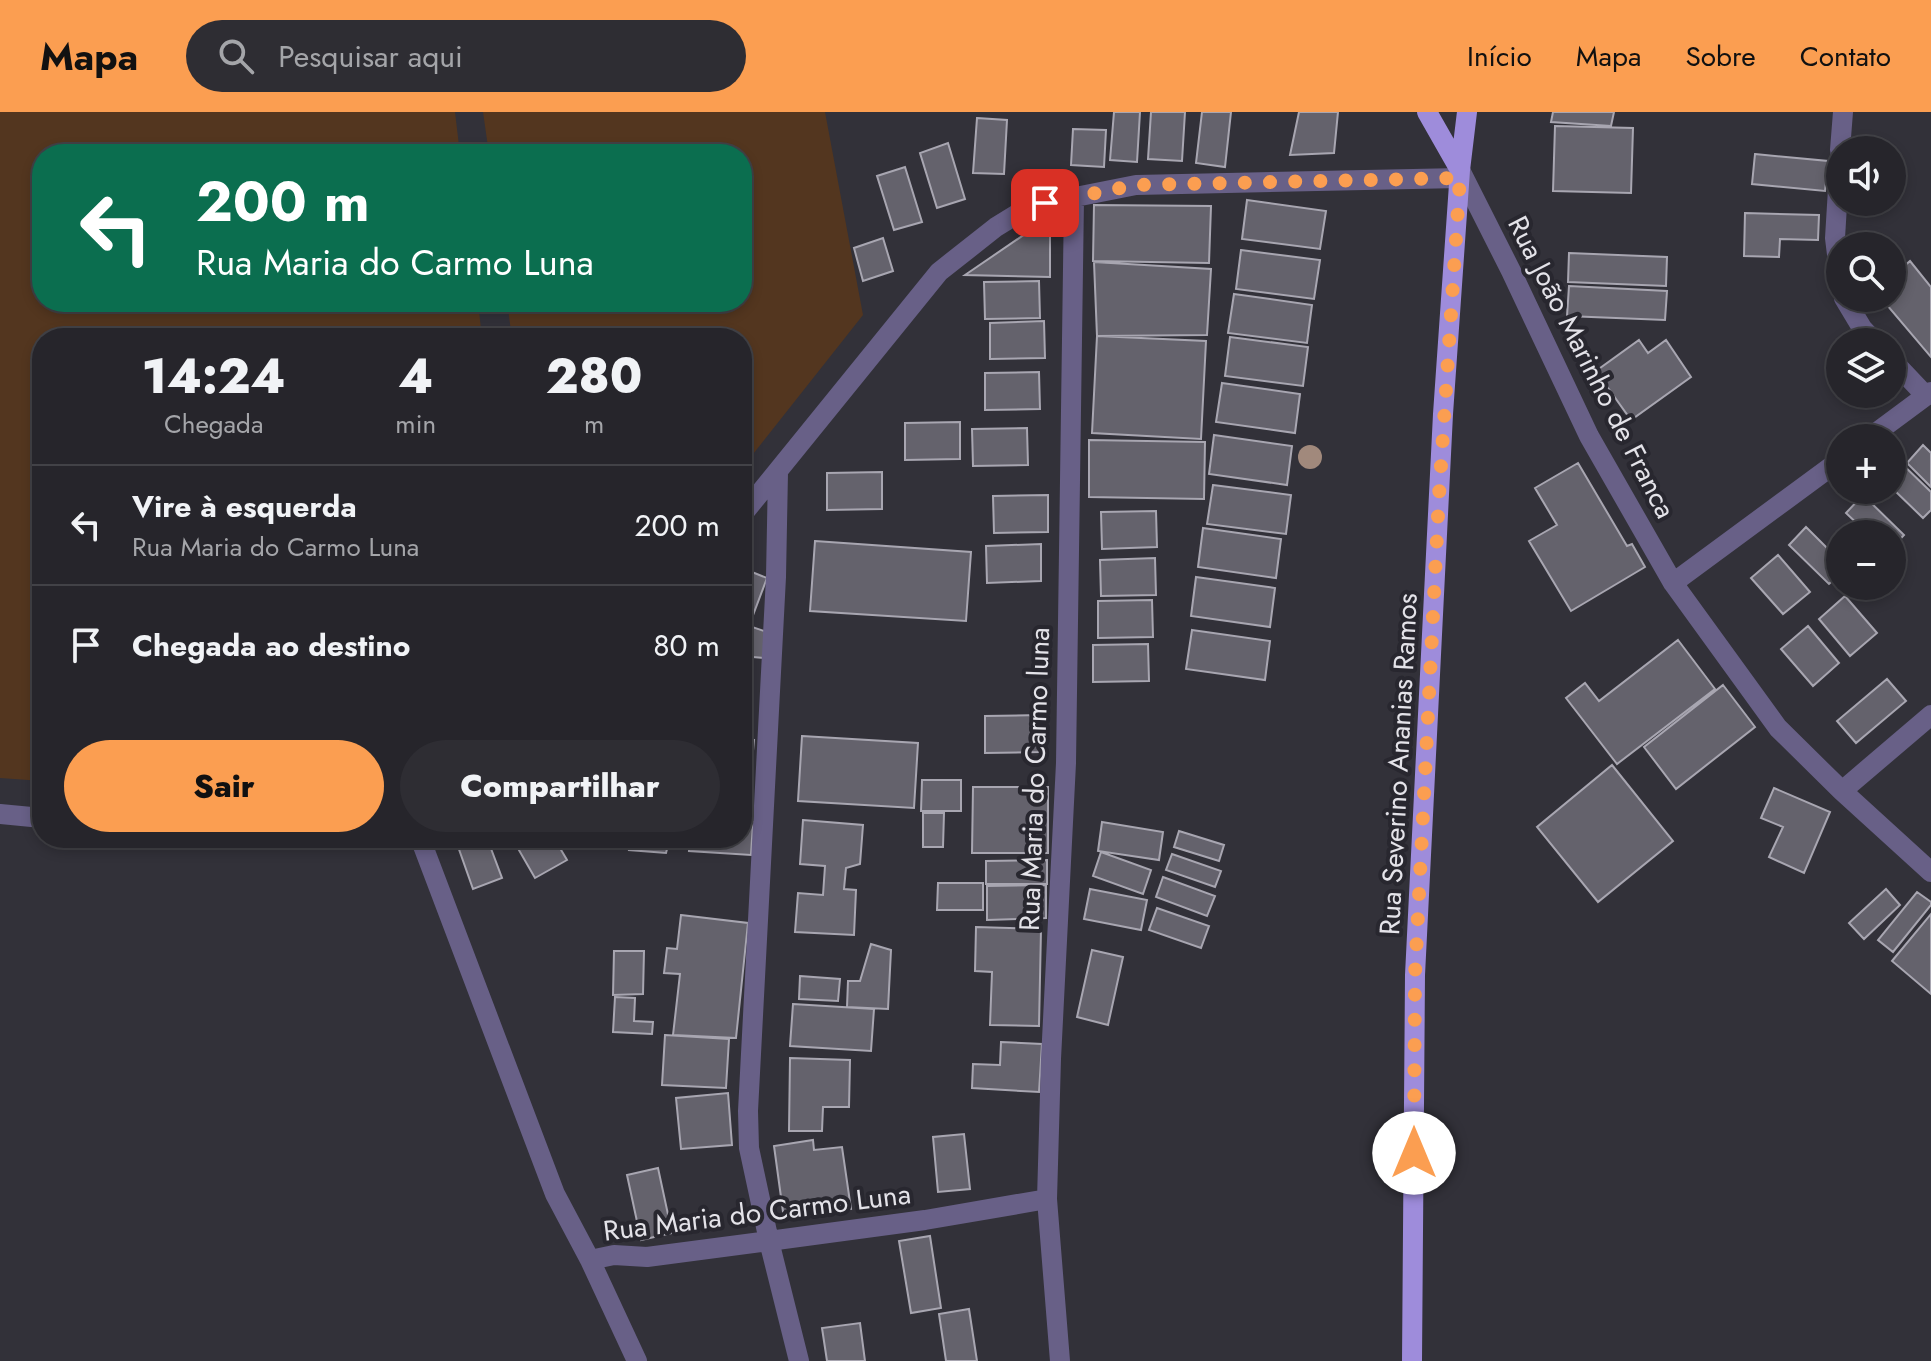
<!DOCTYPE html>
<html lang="pt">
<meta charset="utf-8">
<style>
body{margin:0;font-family:Jost,sans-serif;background:#2e2d33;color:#f1f3f6;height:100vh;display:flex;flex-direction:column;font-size:30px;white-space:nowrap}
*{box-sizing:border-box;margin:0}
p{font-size:26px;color:#a4a5a9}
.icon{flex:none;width:44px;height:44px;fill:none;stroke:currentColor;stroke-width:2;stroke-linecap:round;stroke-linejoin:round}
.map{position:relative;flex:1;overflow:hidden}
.side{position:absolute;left:32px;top:216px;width:720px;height:520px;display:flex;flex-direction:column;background:#26252b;border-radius:32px;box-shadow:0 4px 12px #0003,0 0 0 2px #424247}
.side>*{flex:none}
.banner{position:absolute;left:32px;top:32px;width:720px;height:168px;border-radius:32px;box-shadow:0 4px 12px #0003,0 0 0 2px #424247;background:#0b6e4f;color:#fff;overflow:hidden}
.tools{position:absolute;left:1826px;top:24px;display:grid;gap:16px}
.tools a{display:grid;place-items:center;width:80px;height:80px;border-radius:50%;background:#26252b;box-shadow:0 4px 12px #0003,0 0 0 2px #424247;font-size:40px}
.pin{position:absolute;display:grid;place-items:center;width:68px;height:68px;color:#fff;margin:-34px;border-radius:16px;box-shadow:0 4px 12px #0006}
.me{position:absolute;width:88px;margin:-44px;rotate:0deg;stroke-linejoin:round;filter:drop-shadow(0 0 6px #0008)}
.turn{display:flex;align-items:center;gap:28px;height:168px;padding:0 32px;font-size:36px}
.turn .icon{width:104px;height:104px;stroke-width:2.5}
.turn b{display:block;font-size:56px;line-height:68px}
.eta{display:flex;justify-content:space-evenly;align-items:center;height:136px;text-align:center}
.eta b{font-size:48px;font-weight:800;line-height:56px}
.cta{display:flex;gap:16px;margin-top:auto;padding:16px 32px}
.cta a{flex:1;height:92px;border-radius:48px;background:#fb9e51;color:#111;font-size:32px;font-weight:800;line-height:92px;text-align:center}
.cta a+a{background:#2e2d33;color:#f1f3f6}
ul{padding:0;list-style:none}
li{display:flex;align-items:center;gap:24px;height:120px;padding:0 32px;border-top:2px solid #424247}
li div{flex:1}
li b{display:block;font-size:30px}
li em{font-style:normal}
header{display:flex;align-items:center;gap:48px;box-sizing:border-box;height:112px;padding:0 40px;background:#fb9e51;color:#111}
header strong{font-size:38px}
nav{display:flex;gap:44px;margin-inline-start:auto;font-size:28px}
.search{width:560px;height:72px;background:#2e2d33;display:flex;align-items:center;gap:20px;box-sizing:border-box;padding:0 28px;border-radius:44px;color:#a4a5a9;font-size:30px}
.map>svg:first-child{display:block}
.green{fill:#53361f}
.building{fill:#64626c;stroke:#a8a6b1;stroke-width:2}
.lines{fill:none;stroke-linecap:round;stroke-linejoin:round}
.minor{stroke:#686087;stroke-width:20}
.primary{stroke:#9e8cdb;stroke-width:20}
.tree{fill:#a1897c}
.route{stroke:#fb9e51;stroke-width:14;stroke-dasharray:0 25.2}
.labels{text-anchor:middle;stroke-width:8;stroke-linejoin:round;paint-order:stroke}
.street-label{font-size:28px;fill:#e4e3e9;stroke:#28272f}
</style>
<header>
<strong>Mapa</strong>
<div class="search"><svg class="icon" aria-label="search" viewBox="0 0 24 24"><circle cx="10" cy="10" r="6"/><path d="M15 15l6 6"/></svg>Pesquisar aqui</div>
<nav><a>Início</a><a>Mapa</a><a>Sobre</a><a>Contato</a></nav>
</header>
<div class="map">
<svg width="1931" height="1249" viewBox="0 0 1931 1249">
<rect width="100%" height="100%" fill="#323139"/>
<path class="green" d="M0 0H455L460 42H42V190H478L482 226H42V669L0 666Z
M483 0H825L863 203 742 356V226H512L507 190H742V42H489Z"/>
<path class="building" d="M1114 0H1140L1137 50 1110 48Z
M1151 0H1185L1182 49 1148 47Z
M1202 0H1231L1225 55 1196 51Z
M1299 0H1338L1334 41 1290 43Z
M1553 0H1614L1611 14 1551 10Z
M977 6 1007 8 1004 62 973 61Z
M1555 14 1633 16 1631 81 1553 79Z
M1073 17 1106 18 1104 55 1071 53Z
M948 31 965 87 937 96 920 41Z
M1755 42 1828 49 1825 79 1752 72Z
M905 55 922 110 894 118 877 64Z
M1247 88 1326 99 1320 137 1242 127Z
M1094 93 1211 94 1209 151 1093 149Z
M1745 101 1819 103 1818 128 1780 127 1779 145 1744 144Z
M1050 105V165L965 163Z
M883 126 893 159 863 169 854 136Z
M1241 138 1320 148 1314 187 1236 177Z
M1569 141 1667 145 1666 174 1568 170Z
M1910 149 1931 175V245L1881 186H1892V165Z
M1094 150 1211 157 1207 223 1097 224Z
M1039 169 1040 206 985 207 984 170Z
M1569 174 1667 179 1665 208 1567 204Z
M1234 182 1312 193 1307 231 1228 221Z
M1044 209 1045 246 990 247V211Z
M1097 224 1206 229 1201 327 1092 321Z
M1230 225 1308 235 1303 274 1225 264Z
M1639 228 1648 241 1666 228 1691 265 1631 308 1596 259Z
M1039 260 1040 297 985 298V261Z
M1222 271 1300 282 1295 321 1216 310Z
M960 310V347L905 348V311Z
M1027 316 1028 353 973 354 972 317Z
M1214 323 1292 334 1287 373 1209 362Z
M1089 328 1205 330 1204 387 1089 385Z
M1923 333 1931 341V375L1907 351Z
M1899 349 1931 380V398L1923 406 1892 376V356Z
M1578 351 1627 434 1632 432 1645 455 1571 499 1529 429 1557 413 1535 376Z
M882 360V397L827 398V361Z
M1213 373 1291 383 1286 422 1207 412Z
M1048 383V420L994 421 993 384Z
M1863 383 1904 423 1892 436V422H1868L1846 401Z
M1156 399 1157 435 1102 437 1101 400Z
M1806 415 1840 449V462L1829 472 1789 433Z
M1203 416 1281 427 1276 466 1198 455Z
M815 429 971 440 966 509 810 499Z
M1041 432V469L987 471 986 434Z
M1778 443 1810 480 1783 502 1751 466Z
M1155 446 1156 483 1101 484 1100 448Z
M742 456 767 466 749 514 767 520 765 546 742 544Z
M1196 465 1275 476 1270 515 1191 504Z
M1845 484 1877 521 1850 544 1819 507Z
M1152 488 1153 525 1098 526V489Z
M1808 514 1839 551 1813 574 1781 537Z
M1192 518 1270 529 1265 568 1186 557Z
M1678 528 1715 577 1617 652 1566 586 1585 571 1599 589Z
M1148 532 1149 569 1093 570V533Z
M742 551 753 552 752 585H742Z
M1887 567 1906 589 1856 631 1837 609Z
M1723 573 1755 615 1676 677 1644 635Z
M1040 603V640L985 641V604Z
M802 624 918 631 914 696 798 689Z
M742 627 754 628 748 693 742 692Z
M1612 653 1673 729 1598 790 1537 715Z
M922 668H961V699H921Z
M973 675H1048V741H972Z
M1774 676 1830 700 1804 761 1769 745 1783 715 1761 706Z
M923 701H944L943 735H923Z
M803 708 863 713 860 752 846 756 844 777 856 778 854 823 795 820 798 781 823 783 825 754 800 752Z
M742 709 753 710 751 743 689 739 690 726H742Z
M1102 710 1163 720 1159 748 1098 739Z
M1179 719 1224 733 1219 749 1174 735Z
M455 726H487L502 766 473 777Z
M512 726H554L567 748 535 766Z
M631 726H670L666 741 629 738Z
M1101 740 1151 758 1143 782 1093 764Z
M1172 742 1221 759 1215 775 1166 758Z
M1047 748V772H986V749Z
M1163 765 1215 784 1207 804 1156 785Z
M938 771H983V798H937Z
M1046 773V806L987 808V774Z
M1090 777 1147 788 1141 818 1084 807Z
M1886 777 1900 793 1864 827 1849 811Z
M1917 780 1931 790V793L1893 840 1878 828Z
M1157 796 1209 814 1201 836 1149 818Z
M1931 802V882L1892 849Z
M681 803 748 811 736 926 673 923 680 862 664 861 667 836 677 837Z
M976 815 1041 817 1039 914 990 913 992 860 975 859Z
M871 832 891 838 888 897 847 895 848 869H860Z
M1092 838 1123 845 1108 913 1077 905Z
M614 839H644L643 882 613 883Z
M800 864 840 867 838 889 799 887Z
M615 885 635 886 634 909 653 910 652 922 613 920Z
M793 892 874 897 871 939 790 934Z
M665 923 729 927 726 976 662 973Z
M1001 930 1042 932 1039 980 972 976 973 952 1000 953Z
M790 946 850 948 849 995H823L822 1019H789Z
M728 981 732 1033 681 1037 676 986Z
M964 1022 970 1077 938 1080 933 1025Z
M813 1028 814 1038 842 1035 851 1097 784 1107 774 1034Z
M658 1056 672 1121 641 1128 627 1063Z
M930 1124 941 1196 911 1201 899 1129Z
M969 1197 977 1249H946L939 1202Z
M860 1211 865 1249H827L822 1216Z"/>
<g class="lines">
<path class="minor" d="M1840 38 1843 0
M1840 44 1835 126 1840 167
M1460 58 1511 159 1589 324 1673 471 1778 616 1842 679 1931 760
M1844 186 1862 216 1875 230
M1892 248 1926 284
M1869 326 1931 280
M778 360 776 465 748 999 749 1036 769 1129 799 1249
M742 403 939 160 996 115 1022 99 1045 91 1136 73 1460 66
M1673 471 1840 348
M1842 679 1931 603
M0 702 42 706
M281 726 314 728 359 726
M420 726 555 1082 590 1148 614 1143 647 1145 769 1129 925 1108 1047 1087
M590 1148 637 1249
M1060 1249 1047 1087 1051 947 1066 651 1074 86"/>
<path class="primary" d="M1427 0 1460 58
M1412 1249 1415 863 1443 302 1460 58 1467 0"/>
</g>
<circle class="tree" cx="1310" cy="345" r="12"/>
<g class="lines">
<path class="route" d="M1045 91 1136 73 1460 66 1439 384 1415 863 1414 1041"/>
</g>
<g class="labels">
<g class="street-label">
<text transform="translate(1592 255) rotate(63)" y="10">Rua João Marinho de Franca</text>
<text transform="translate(1398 652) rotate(-87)" y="10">Rua Severino Ananias Ramos</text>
<text transform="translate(1034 667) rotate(-88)" y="10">Rua Maria do Carmo luna</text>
<text transform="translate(757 1100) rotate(-7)" y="10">Rua Maria do Carmo Luna</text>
</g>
</g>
</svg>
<div class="tools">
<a><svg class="icon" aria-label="sound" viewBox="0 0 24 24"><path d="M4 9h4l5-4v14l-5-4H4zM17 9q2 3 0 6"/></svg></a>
<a><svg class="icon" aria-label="search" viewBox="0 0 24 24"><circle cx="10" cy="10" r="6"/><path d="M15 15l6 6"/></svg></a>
<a><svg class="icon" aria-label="layers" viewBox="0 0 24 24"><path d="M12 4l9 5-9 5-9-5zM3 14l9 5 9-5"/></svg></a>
<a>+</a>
<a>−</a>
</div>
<div class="pin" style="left:1045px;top:91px;background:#d93025"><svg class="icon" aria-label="arrive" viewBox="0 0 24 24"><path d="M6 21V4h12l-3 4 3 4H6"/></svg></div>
<svg class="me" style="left:1414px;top:1041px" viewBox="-20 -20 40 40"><circle r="19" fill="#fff"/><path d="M0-13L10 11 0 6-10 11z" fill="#fb9e51"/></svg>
<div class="banner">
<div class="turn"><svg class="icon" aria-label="left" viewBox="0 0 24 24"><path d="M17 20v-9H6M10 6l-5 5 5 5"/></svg><div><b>200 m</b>Rua Maria do Carmo Luna</div></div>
</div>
<section class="side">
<div class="eta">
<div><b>14:24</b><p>Chegada</p></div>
<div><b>4</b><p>min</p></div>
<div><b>280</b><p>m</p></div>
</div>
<ul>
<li><svg class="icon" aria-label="left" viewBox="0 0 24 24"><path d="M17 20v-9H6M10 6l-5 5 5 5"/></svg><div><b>Vire à esquerda</b><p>Rua Maria do Carmo Luna</p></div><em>200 m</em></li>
<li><svg class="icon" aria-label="arrive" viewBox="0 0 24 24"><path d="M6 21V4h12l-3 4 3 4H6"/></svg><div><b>Chegada ao destino</b></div><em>80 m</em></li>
</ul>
<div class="cta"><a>Sair</a><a>Compartilhar</a></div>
</section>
</div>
